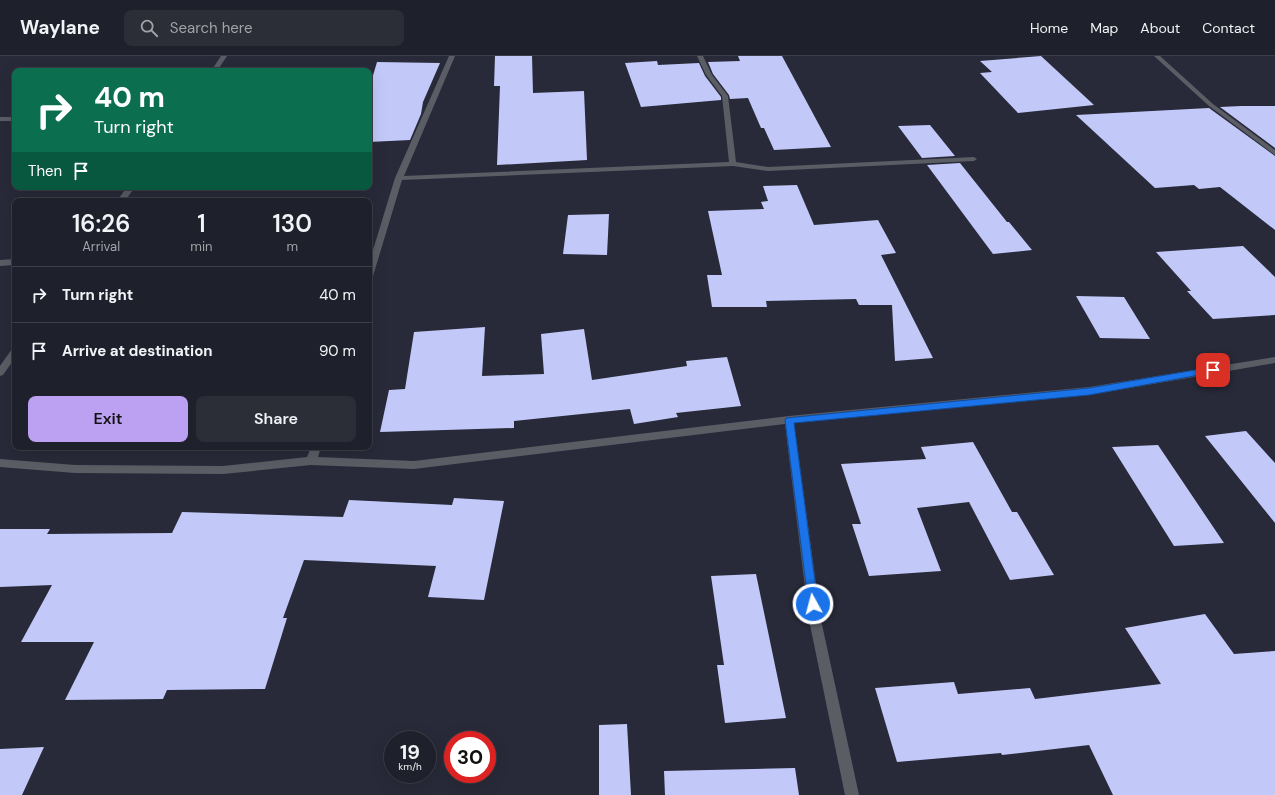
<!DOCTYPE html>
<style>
body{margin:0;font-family:"DM Sans",sans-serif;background:#2b2d37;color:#f1f3f6;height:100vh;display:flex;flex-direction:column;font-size:15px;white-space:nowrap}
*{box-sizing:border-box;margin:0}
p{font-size:13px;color:#a1a3a9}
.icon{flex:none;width:22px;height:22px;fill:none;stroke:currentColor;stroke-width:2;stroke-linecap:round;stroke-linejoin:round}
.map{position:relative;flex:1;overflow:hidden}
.details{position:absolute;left:12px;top:142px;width:360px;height:252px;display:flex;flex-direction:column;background:#1e202b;border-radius:8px;box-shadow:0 4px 16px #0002,0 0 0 1px #3c3e47}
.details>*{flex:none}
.guide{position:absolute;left:12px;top:12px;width:360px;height:122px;border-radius:8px;box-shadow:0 4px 16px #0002,0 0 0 1px #3c3e47;background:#0b6e4f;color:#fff;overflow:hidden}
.speed{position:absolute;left:384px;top:675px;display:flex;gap:8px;font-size:20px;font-weight:700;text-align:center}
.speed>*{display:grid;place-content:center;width:52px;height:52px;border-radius:50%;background:#1e202b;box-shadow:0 4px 16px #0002,0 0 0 1px #3c3e47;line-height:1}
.speed small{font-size:10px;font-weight:400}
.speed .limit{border:6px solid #d22;background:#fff;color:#111}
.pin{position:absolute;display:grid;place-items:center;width:34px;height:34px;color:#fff;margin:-17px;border-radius:8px;box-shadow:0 2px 6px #0006}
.me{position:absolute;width:44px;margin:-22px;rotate:353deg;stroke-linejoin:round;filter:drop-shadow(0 0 3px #0008)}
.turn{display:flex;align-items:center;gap:14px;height:84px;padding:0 16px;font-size:18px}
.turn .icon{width:52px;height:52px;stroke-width:2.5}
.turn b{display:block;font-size:28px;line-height:34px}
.then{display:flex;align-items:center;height:38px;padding:0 16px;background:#0003;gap:8px;font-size:15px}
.eta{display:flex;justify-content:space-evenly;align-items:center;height:68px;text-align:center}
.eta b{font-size:24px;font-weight:600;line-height:28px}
.primary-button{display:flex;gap:8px;margin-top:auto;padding:8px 16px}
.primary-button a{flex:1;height:46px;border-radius:8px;background:#bca0f2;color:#111;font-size:16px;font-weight:600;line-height:46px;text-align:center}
.primary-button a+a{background:#2b2d37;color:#f1f3f6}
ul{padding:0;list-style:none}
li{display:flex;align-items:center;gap:12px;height:56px;padding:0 16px;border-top:1px solid #3c3e47}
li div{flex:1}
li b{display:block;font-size:15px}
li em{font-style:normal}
header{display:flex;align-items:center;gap:24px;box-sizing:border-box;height:56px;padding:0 20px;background:#1e202b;border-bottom:1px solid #3c3e47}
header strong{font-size:19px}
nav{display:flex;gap:22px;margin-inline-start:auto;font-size:14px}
.search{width:280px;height:36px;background:#2b2d37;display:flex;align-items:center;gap:10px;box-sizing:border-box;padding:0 14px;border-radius:8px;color:#a1a3a9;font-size:15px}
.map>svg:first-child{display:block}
.building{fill:#c2c9f9}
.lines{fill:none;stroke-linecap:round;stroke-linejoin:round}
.street{fill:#5b5d65;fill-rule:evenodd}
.route{fill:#1a73e8;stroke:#114b97}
</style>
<header>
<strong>Waylane</strong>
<div class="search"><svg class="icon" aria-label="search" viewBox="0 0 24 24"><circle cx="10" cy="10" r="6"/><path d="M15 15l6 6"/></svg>Search here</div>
<nav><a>Home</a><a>Map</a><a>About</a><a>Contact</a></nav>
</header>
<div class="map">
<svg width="1275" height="739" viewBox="0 0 1275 739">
<rect width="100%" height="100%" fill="#282a39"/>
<path class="building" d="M495 0H532L533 37 584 35 587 104 497 109 500 30H494Z
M738 0H782L831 91 774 94 764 72H761L748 42 730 43 729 39 713 18 708 6 740 5Z
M1041 0 1094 49 1018 57 980 17 992 16 980 5Z
M657 5 658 9 699 7 705 20 721 41V44L641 51 625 7Z
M377 6 440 7 423 46 421 58 410 84 369 86V33Z
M1241 50H1275V92L1220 51Z
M1209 52 1275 100V174L1220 131 1199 133 1194 129 1155 132 1076 59Z
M930 69 955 100 922 102 898 70Z
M960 107 1007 166H1009L1032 194 993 198 927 109Z
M797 129 814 169 878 164 896 197 881 199 933 302 895 305 892 249H859L856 243 766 245 767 251H712L707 219H722L708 155 764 153 761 146 768 145 763 130Z
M609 158 607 199 563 198 568 159Z
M1243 190 1275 221V259L1213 263 1187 235H1191L1156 196Z
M1076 240 1124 241 1150 283 1100 282Z
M485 271 482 320 544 318 541 278 584 273 592 324 687 310 686 305 727 301 741 350 676 357 678 361 634 368 630 353 514 365V372L380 376 389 334 405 333 414 276Z
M1246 375 1275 407V467L1205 380Z
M973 386 1012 456H1017L1054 519 1010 524 969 446 917 452 941 515 869 520 852 468H861L841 408 926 403 921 391Z
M1158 389 1224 487 1174 490 1112 391Z
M454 442 504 445 484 544 428 541 436 510 304 504 283 562H287L265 633 167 634 163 643 65 644 94 586H21L52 529 0 531V473H50L47 478 172 477 182 456 343 461 349 444 452 449Z
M756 518 786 662 725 667 717 609H724L711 520Z
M1205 558 1234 598 1275 595V739H1113L1089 689 1002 699 1001 697 897 706 875 632 954 626 958 638 1030 632 1035 643 1161 628 1125 572Z
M627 668 631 739H599V669Z
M44 691 22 739H0V693Z
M795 712 799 739H665L664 715Z"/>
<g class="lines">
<path class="street" d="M221 0H227L217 15H211Z
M449 0H455L404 120 729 106 722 40 706 19 697 0H703L712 19 728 40 736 106 768 111 974 101 977 103 974 105 768 115 733 110 402 124 373 220 369 223V207L395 122Z
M1154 0H1160L1213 48 1275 94V99L1209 50Z
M0 61H15V65H0Z
M127 131H135L125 145H117Z
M15 203V209L0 210V204Z
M15 292V302L3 319 0 320V310L12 293Z
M1275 301V307L1089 339 794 367 821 564 859 739H845L809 564 785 368 414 413 311 409 223 418 75 417 0 411V403L75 409 223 410 307 401 311 391H321L318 401 414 405 789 360 1089 331Z"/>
</g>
<path class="route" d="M1213 311 1216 312V316L1089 339 794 367 818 548 817 552 813 553 809 552 785 364 786 362 1089 332Z"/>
</svg>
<div class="speed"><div>19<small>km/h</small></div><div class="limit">30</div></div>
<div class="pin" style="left:1213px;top:314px;background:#d93025"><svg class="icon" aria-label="arrive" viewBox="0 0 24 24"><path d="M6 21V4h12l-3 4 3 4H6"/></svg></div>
<svg class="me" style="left:813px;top:548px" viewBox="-20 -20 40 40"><circle r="17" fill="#1a73e8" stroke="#fff" stroke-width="3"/><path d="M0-11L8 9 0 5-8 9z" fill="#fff"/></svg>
<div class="guide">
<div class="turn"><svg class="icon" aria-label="right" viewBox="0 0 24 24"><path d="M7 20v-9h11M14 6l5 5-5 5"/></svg><div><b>40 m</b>Turn right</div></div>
<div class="then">Then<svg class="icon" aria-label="arrive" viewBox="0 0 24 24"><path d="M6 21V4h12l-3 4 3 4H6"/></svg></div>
</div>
<section class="details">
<div class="eta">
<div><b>16:26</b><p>Arrival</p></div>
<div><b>1</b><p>min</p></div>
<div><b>130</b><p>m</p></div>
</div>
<ul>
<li><svg class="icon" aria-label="right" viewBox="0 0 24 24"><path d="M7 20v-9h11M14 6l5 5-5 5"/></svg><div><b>Turn right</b></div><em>40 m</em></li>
<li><svg class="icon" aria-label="arrive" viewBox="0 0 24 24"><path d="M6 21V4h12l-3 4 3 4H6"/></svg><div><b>Arrive at destination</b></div><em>90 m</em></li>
</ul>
<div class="primary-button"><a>Exit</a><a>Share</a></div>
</section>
</div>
